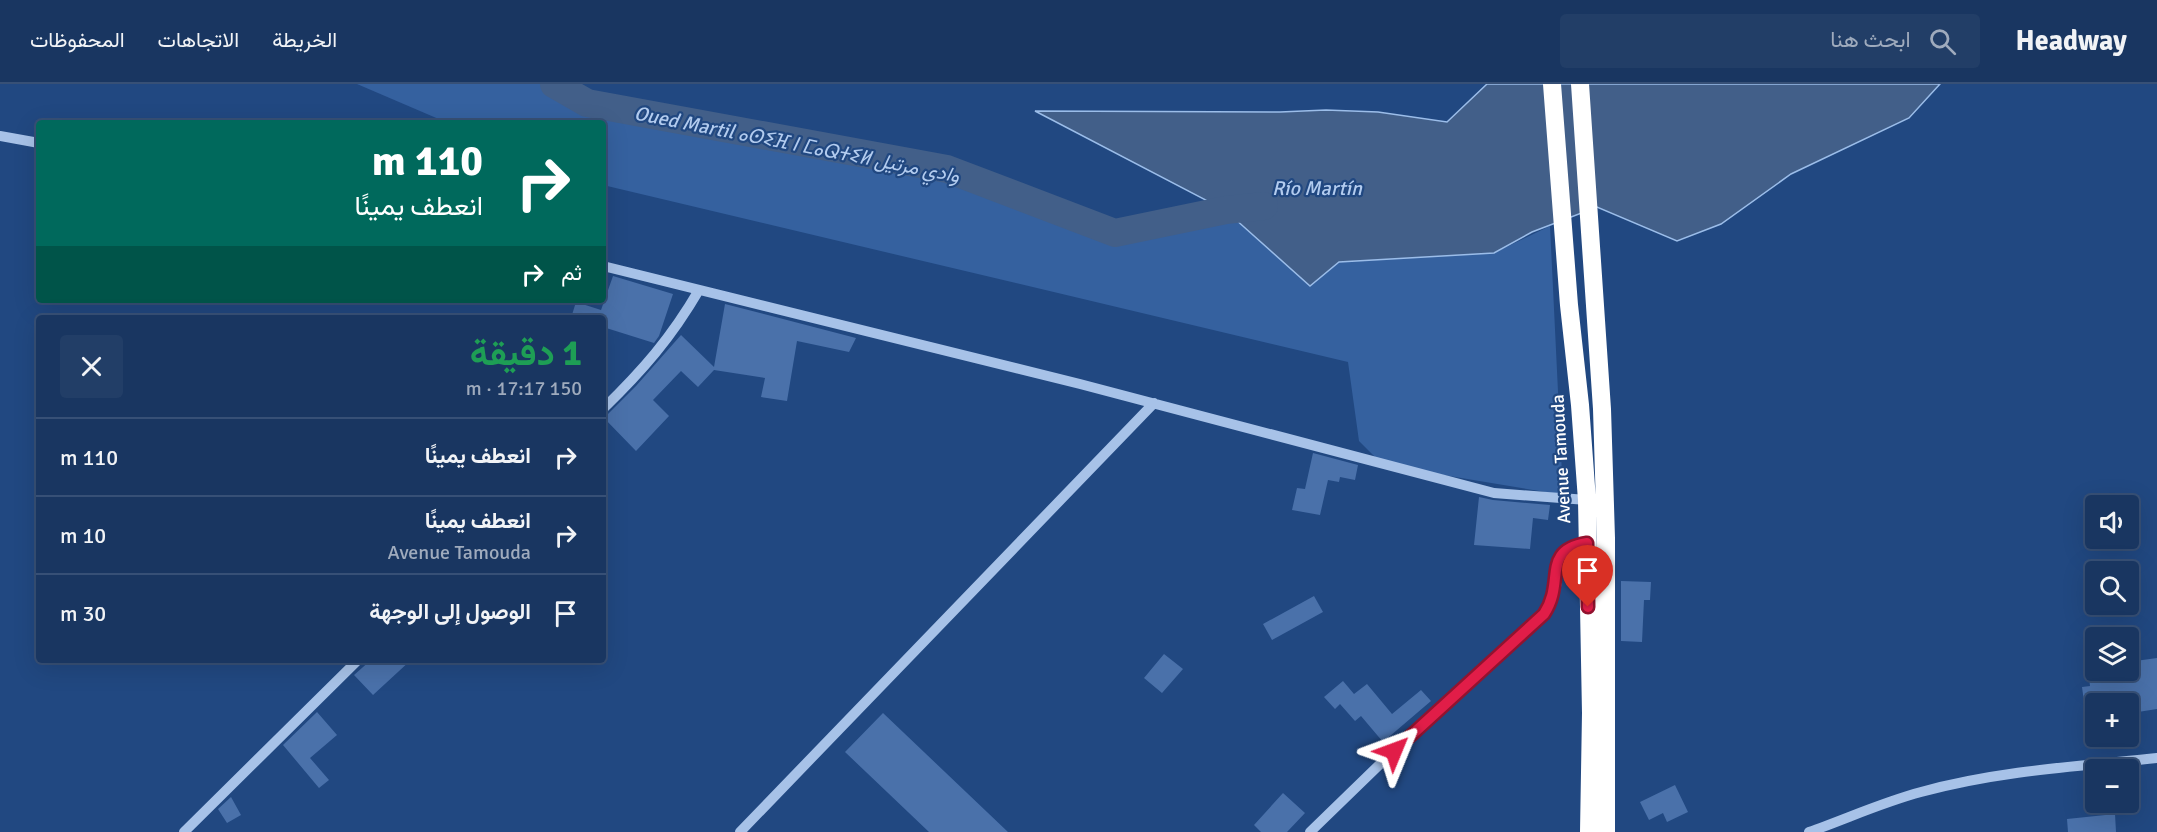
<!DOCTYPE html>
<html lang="ar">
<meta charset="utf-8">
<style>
body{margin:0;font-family:Signika,Vazirmatn,"Noto Sans Tifinagh",sans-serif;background:#223e67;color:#f1f3f6;direction:rtl;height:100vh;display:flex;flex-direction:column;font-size:22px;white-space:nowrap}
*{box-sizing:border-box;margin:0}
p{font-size:20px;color:#9fabbd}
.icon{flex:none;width:33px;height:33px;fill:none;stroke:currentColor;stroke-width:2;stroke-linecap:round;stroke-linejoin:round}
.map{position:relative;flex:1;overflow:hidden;direction:ltr}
.details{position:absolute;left:36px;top:231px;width:570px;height:348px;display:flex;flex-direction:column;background:#193661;border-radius:6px;box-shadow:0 6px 24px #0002,0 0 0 2px #375076;direction:rtl}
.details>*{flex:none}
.banner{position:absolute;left:36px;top:36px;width:570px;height:183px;border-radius:6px;box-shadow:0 6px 24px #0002,0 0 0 2px #375076;direction:rtl;background:#00695c;color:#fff;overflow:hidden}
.controls{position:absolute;left:2085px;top:411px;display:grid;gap:12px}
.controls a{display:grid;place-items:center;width:54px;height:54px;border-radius:6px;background:#193661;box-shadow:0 6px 24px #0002,0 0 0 2px #375076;font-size:30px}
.pin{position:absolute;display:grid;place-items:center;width:51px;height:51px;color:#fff;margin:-62px -26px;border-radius:50% 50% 50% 0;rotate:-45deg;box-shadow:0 0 6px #0007}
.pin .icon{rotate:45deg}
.me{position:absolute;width:66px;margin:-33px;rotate:46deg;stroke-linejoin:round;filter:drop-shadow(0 0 4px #0008)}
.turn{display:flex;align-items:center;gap:21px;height:126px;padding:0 24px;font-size:27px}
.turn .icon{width:78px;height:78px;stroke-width:2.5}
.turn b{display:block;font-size:42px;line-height:51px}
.then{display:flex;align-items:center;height:57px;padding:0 24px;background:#0003;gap:12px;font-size:22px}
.round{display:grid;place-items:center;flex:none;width:63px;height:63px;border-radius:6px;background:#223e67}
.summary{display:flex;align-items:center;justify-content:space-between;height:102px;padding:0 24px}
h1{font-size:36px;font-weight:700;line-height:45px;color:#1e9e55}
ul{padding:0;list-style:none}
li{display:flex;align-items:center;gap:18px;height:78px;padding:0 24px;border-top:2px solid #375076}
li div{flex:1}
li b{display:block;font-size:22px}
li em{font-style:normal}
header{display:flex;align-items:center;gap:36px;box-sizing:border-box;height:84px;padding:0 30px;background:#193661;border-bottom:2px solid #375076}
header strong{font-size:28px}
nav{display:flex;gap:33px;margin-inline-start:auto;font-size:21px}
.search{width:420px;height:54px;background:#223e67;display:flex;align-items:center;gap:15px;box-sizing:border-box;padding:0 21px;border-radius:6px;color:#9fabbd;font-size:22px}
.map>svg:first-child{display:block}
.green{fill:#35619f}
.water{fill:#425f89;stroke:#9bbde9;stroke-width:1.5}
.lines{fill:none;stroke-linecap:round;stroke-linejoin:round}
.river{stroke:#425f89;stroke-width:28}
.building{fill:#4a71aa}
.minor{stroke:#a7c2e8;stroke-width:10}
.highway{stroke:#fff;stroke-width:18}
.route-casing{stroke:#92132f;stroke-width:15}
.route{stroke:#e11d48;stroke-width:10}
.labels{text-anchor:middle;stroke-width:4.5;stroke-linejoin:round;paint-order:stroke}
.street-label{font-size:18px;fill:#fff;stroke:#214881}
.water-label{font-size:20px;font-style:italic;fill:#b3ccef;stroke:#214881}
</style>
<header>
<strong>Headway</strong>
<div class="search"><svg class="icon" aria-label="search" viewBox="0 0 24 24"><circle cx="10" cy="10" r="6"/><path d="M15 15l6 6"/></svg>ابحث هنا</div>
<nav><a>الخريطة</a><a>الاتجاهات</a><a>المحفوظات</a></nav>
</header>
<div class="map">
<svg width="2157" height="748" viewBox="0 0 2157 748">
<rect width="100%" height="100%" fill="#214881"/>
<path class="green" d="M357 0H554L587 19 947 85 1115 149 1226 126 1310 202 1339 178 1494 169 1550 142 1563 411 1383 381 1359 357 1348 278 603 101V39H448Z"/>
<path class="water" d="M1487 0H1940L1909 34 1791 90 1721 140 1677 157 1597 123 1532 148 1494 169 1339 178 1310 202 1225 126 1035 27 1280 28 1326 26 1378 28 1447 38Z"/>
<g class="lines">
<path class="river" d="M554 0 587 19 947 85 1115 149 1226 126 1264 122"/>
</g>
<path class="building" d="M613 192 673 210 659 252 654 259 603 243V234H571L576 218 601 226Z
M725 220 856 254 849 268 797 257 787 317 761 313 765 294 714 286 698 303 681 287 653 316 669 332 636 367 603 333 608 330 636 302 681 251 714 283Z
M1313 369 1358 381 1355 396 1340 393 1339 398 1328 396 1320 431 1292 426 1297 404 1305 405Z
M1479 413 1493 416 1550 421 1548 436 1533 434 1530 465 1474 461Z
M1621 497 1651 498 1650 516H1644L1642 558 1621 557Z
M1314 512 1323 528 1272 556 1263 540Z
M1164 570 1183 585 1162 609 1144 594Z
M2157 574V625L2138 628V624L2128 625V620H2096V647L2088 648 2082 603 2090 602 2088 586H2128V578Z
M371 576H411L373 611 354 591Z
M1343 597 1354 610 1367 600 1392 630 1421 606 1431 617 1383 658 1361 632 1355 637 1340 620 1335 625 1324 613Z
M317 628 337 651 310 674 329 696 319 704 283 661Z
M883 629 1008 748H929L845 668Z
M1675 701 1688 728 1667 738 1663 729 1649 736 1640 718Z
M1283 709 1305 729 1287 748H1261L1254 741Z
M231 713 241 731 227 739 218 725Z
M2115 730 2116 748H2068L2067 735Z"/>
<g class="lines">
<path class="minor" d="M0 52 39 59
M603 182 1080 300 1494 409 1587 416
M603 325C643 286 671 254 699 206
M184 748 358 576
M740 748 1154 319
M1310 748 1410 651 1538 537C1547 527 1553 516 1556 503 1560 476 1553 465 1587 459
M1809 748C1846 735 1883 718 1921 708 1997 687 2079 682 2157 674"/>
<path class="highway" d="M1552 0 1569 221 1580 321 1587 416 1591 629 1589 748
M1580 0 1602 325 1606 454V748"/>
</g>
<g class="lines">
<defs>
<path id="route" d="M1394 667 1544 530C1566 497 1540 467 1587 459L1588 523"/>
</defs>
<use href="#route" class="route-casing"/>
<use href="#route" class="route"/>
</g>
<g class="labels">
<g class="street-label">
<text transform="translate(1561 375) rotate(-93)" y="6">Avenue Tamouda</text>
</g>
<g class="water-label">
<text transform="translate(797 60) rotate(11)" y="7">Oued Martil ⴰⵙⵉⴼ ⵏ ⵎⴰⵕⵜⵉⵍ وادي مرتيل</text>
<text x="1317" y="111">Río Martín</text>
</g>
</g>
</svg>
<div class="controls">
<a><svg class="icon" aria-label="sound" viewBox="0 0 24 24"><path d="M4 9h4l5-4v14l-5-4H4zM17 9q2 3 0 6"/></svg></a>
<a><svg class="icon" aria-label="search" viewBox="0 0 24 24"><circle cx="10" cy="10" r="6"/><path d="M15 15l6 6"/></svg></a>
<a><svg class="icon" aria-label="layers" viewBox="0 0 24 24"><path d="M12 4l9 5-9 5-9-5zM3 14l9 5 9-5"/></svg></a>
<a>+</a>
<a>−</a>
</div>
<div class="pin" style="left:1588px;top:523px;background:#d93025"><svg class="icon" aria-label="arrive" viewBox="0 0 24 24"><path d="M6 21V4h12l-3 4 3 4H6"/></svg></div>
<svg class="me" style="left:1394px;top:667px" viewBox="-20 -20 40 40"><path d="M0-17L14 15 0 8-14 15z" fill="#e11d48" stroke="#fff" stroke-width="4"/></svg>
<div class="banner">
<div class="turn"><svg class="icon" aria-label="right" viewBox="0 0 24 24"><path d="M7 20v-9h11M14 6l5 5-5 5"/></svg><div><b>110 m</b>انعطف يمينًا</div></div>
<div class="then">ثم<svg class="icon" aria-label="right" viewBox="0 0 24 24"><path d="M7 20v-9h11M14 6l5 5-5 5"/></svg></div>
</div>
<section class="details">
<div class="summary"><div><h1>1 دقيقة</h1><p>150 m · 17:17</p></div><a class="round"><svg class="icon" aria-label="close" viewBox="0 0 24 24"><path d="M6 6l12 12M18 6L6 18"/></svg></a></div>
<ul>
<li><svg class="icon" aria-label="right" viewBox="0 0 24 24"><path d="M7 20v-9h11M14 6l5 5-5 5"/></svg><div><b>انعطف يمينًا</b></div><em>110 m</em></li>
<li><svg class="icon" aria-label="right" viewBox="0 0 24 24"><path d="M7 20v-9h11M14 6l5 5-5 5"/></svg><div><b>انعطف يمينًا</b><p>Avenue Tamouda</p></div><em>10 m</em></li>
<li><svg class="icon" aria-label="arrive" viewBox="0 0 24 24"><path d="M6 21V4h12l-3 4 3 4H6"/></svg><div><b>الوصول إلى الوجهة</b></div><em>30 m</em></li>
</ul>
</section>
</div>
